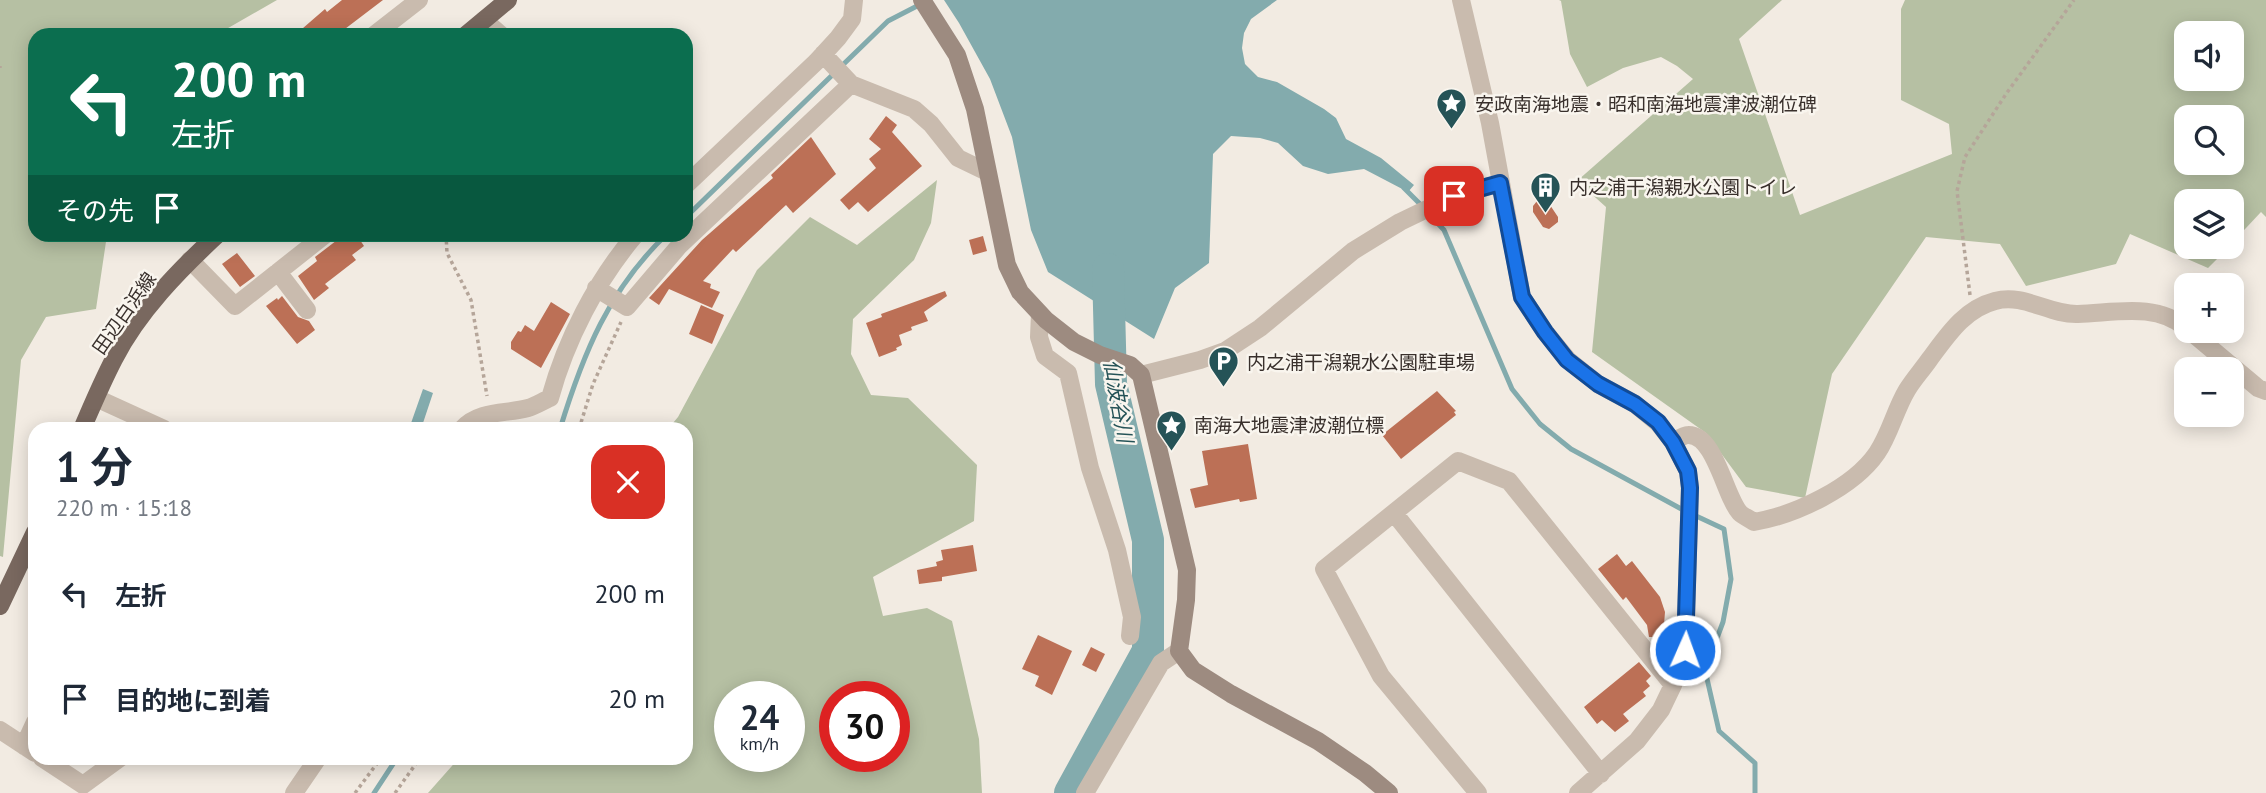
<!DOCTYPE html>
<html lang="ja">
<meta charset="utf-8">
<style>
body{margin:0;font-family:"PT Sans","Noto Sans JP",sans-serif;background:#f6f6f7;color:#1f2937;height:100vh;display:flex;flex-direction:column;font-size:26px;white-space:nowrap}
*{box-sizing:border-box;margin:0}
p{font-size:23px;color:#747a83}
.icon{flex:none;width:38px;height:38px;fill:none;stroke:currentColor;stroke-width:2;stroke-linecap:round;stroke-linejoin:round}
.map{position:relative;flex:1;overflow:hidden}
.side{position:absolute;left:28px;top:422px;width:665px;height:343px;display:flex;flex-direction:column;background:#fff;border-radius:21px;box-shadow:0 4px 18px #0003}
.side>*{flex:none}
.banner{position:absolute;left:28px;top:28px;width:665px;height:214px;border-radius:21px;box-shadow:0 4px 18px #0003;background:#0b6e4f;color:#fff;overflow:hidden}
.tools{position:absolute;left:2174px;top:21px;display:grid;gap:14px}
.tools a{display:grid;place-items:center;width:70px;height:70px;border-radius:14px;background:#fff;box-shadow:0 4px 18px #0003;font-size:35px}
.speed{position:absolute;left:714px;top:681px;display:flex;gap:14px;font-size:35px;font-weight:700;text-align:center}
.speed>*{display:grid;place-content:center;width:91px;height:91px;border-radius:50%;background:#fff;box-shadow:0 4px 18px #0003;line-height:1}
.speed small{font-size:18px;font-weight:400}
.speed .limit{border:10px solid #d22;background:#fff;color:#111}
.pin{position:absolute;display:grid;place-items:center;width:60px;height:60px;color:#fff;margin:-30px;border-radius:14px;box-shadow:0 4px 10px #0006}
.me{position:absolute;width:77px;margin:-38px;rotate:2deg;stroke-linejoin:round;filter:drop-shadow(0 0 5px #0008)}
.turn{display:flex;align-items:center;gap:24px;height:147px;padding:0 28px;font-size:32px}
.turn .icon{width:91px;height:91px;stroke-width:2.5}
.turn b{display:block;font-size:49px;line-height:60px}
.then{display:flex;align-items:center;height:66px;padding:0 28px;background:#0003;gap:14px;font-size:26px}
.round{display:grid;place-items:center;flex:none;width:74px;height:74px;border-radius:21px;background:#f6f6f7}
.overview{display:flex;align-items:center;justify-content:space-between;height:119px;padding:0 28px}
h1{font-size:42px;font-weight:700;line-height:52px}
ul{padding:0;list-style:none}
li{display:flex;align-items:center;gap:21px;height:105px;padding:0 28px}
li div{flex:1}
li b{display:block;font-size:26px}
li em{font-style:normal}
.map>svg:first-child{display:block}
.green{fill:#b6c0a3;fill-rule:evenodd}
.water{fill:#83abad}
.lines{fill:none;stroke-linecap:round;stroke-linejoin:round}
.stream{stroke:#83abad;stroke-width:5}
.river{stroke:#83abad;stroke-width:32}
.building{fill:#bc7056}
.path{stroke:#b5a599;stroke-width:3.5;stroke-dasharray:3.5 3.5;stroke-linecap:butt}
.street{stroke:#c9bbae;stroke-width:18}
.secondary{stroke:#9d8b80;stroke-width:18}
.primary{stroke:#79685f;stroke-width:18}
.route-casing{stroke:#114b97;stroke-width:18}
.route{stroke:#1a73e8;stroke-width:12}
.labels{text-anchor:middle;stroke-width:5;stroke-linejoin:round;paint-order:stroke}
.poi-label{font-size:19px;fill:#39302c;stroke:#f9f5ee;text-anchor:start}
.street-label{font-size:19px;fill:#39302c;stroke:#f9f5ee}
.water-label{font-size:21px;font-style:italic;fill:#255357;stroke:#f9f5ee}
</style>
<div class="map">
<svg width="2266" height="793" viewBox="0 0 2266 793">
<rect width="100%" height="100%" fill="#f2ebe2"/>
<path class="green" d="M0 0H277L216 35H35V234L107 235 96 309 46 317 21 360 3 557 0 556Z
M1559 0H1782L1739 39 1800 215 1952 154 1949 124 1901 100V9L1905 0H2266V217L2261 212 2231 244V201H2186V247H2229L2208 268 2130 234 2116 264 2026 286 2000 244 1926 237 1832 374 1805 498 1746 487 1706 433 1592 352 1606 207 1577 181 1693 79 1677 66 1661 57 1623 68 1587 87 1570 54 1561 1ZM2186 33H2231V79H2186ZM2186 117H2231V163H2186Z
M937 180 931 223 914 260 853 319 851 354 871 395 908 398 977 465 974 521 873 577 883 616 927 608 952 621 979 739 982 793H428L459 758H686V429H668L678 417 757 270 810 217 857 245ZM730 696H789V756H730ZM835 696H894V756H835Z"/>
<path class="water" d="M944 0H1277L1251 19 1244 33 1242 48 1245 64 1258 77 1277 82 1324 109 1336 118 1346 139 1381 158 1414 185 1408 192 1364 169 1328 174 1303 166 1278 143 1260 138 1231 136 1213 154 1209 263 1175 288 1154 339 1048 272 1031 230 1012 137 990 79 959 23Z
M423 389 433 393 421 429 410 426Z"/>
<g class="lines">
<path class="stream" d="M1404 188 1422 206
M1428 213 1444 230 1512 389 1540 424 1571 449 1685 511
M686 217 888 21 921 4
M560 429C583 354 609 289 667 234
M1694 515 1724 529 1731 579 1723 622 1705 670 1719 731 1755 763V793
M374 793 397 758"/>
<path class="river" d="M1070 793 1148 651V540L1111 384 1108 269"/>
</g>
<path class="building" d="M342 0H383L337 35H295L325 9 327 12Z
M886 116 897 125 892 132 922 166 868 212 858 202 849 210 840 200 876 168 869 159 881 149 869 139Z
M811 137 836 174 793 213 786 205 736 252 733 249 703 281 711 284 710 288 720 292 712 308 669 289 659 305 649 298 702 240 773 178 771 175Z
M1542 200 1548 202 1558 217V222L1549 229 1543 227 1533 212V206L1537 201Z
M345 234H356L364 246 352 255 356 260 325 284 329 288 314 300 298 276 317 261 315 257Z
M983 236 987 251 973 255 969 240Z
M237 253 255 276 240 287 222 264Z
M945 291 947 296 924 312 928 321 911 327 912 330 899 335 902 345 896 348 897 350 879 357 866 323 882 317 881 314Z
M282 296 298 317 309 321 315 330 297 344 266 306 277 298 278 300Z
M551 302 570 314 541 368 511 349V342L518 331 521 332 525 325 534 331Z
M701 305 724 315 712 344 689 334Z
M1437 391 1456 411 1454 412 1456 415 1401 459 1382 435Z
M1248 444 1257 499 1240 502 1239 499 1195 508 1190 489 1208 485 1202 451Z
M973 545 977 571 942 577V581L919 584 917 570 937 566 936 562 943 560 941 550Z
M1617 554 1626 566 1632 561 1660 597 1665 612 1663 637H1649L1647 625 1626 597 1623 600 1598 569Z
M1038 635 1072 651 1052 695 1035 686 1039 676 1022 669Z
M1091 647 1105 654 1096 672 1082 665Z
M1639 662 1651 676 1646 681 1650 686 1643 692 1646 696 1623 714 1629 721 1615 732 1602 720 1597 724 1584 707Z"/>
<g class="lines">
<path class="path" d="M0 66V68
M446 234 447 253 471 300 487 396
M1970 295 1957 191 1965 157 2006 94 2074 0
M579 429 593 384 621 322
M355 793 381 758
M395 793 420 758"/>
<path class="street" d="M1461 0 1490 123 1522 297 1545 332 1568 360 1598 384 1635 404 1658 423 1673 442 1688 471 1690 487 1685 650 1673 685 1661 710 1637 741 1578 793
M484 20 501 35
M374 35 419 0
M823 54 851 84 914 109 931 124 958 158 987 172
M686 185 816 62 838 38 852 19 854 0
M190 260 235 306 326 234
M278 272 307 310
M596 288 627 307 679 246 851 84
M1040 314 1039 337 1045 356 1068 373 1090 468 1117 550 1132 617 1130 636
M2190 331 2258 388 2266 391
M1141 375 1200 360 1225 351 1260 328 1353 251 1400 222 1454 196 1500 183
M96 398 164 429
M462 429C479 410 506 414 528 408 535 406 543 401 550 398 566 340 596 281 636 234
M1673 442C1678 439 1684 435 1688 435 1715 434 1725 497 1740 513 1743 516 1750 519 1754 522 1795 515 1853 488 1877 453 1890 434 1895 410 1907 390 1913 380 1922 370 1929 360 1947 336 1964 309 1995 301 2024 293 2049 315 2078 314 2114 313 2156 302 2186 328
M1394 513 1601 774
M0 730 35 753
M24 746 35 722
M42 758 83 785 120 758
M294 793 318 758
M1085 793 1161 663 1179 651
M1478 793 1381 676 1324 569 1458 461 1509 481 1673 685"/>
<path class="secondary" d="M922 0 957 55 975 109 1007 265 1020 292 1046 320 1074 342 1100 355 1130 365 1141 375 1187 570 1186 600 1179 651 1193 670 1231 694 1318 741 1365 773 1389 793"/>
<path class="primary" d="M466 35 508 0
M82 429C92 406 102 382 114 359 138 312 179 270 218 234
M0 606 35 532"/>
</g>
<g class="lines">
<defs>
<path id="route" d="M1454 196 1500 183 1522 297 1545 332 1567 360 1598 384 1635 404 1658 422 1673 442 1688 471 1690 488 1685 650"/>
</defs>
<use href="#route" class="route-casing"/>
<use href="#route" class="route"/>
</g>
<defs>
<symbol id="sight-pin" viewBox="-11 -11 22 30"><path d="M0 17L-7.5 6A9.5 9.5 0 1 1 7.5 6Z" fill="#255357" stroke="#f9f5ee"/><path d="M0-6L1.8-2.2L6-1.7L2.9 1.2L3.7 5.4L0 3.3L-3.7 5.4L-2.9 1.2L-6-1.7L-1.8-2.2Z" fill="#fff"/></symbol>
<symbol id="building-pin" viewBox="-11 -11 22 30"><path d="M0 17L-7.5 6A9.5 9.5 0 1 1 7.5 6Z" fill="#255357" stroke="#f9f5ee"/><path d="M-4-6H4V6H1V3H-1V6H-4ZM-2.5-4.3h1.7v1.8h-1.7ZM.8-4.3h1.7v1.8H.8ZM-2.5-1h1.7V.8h-1.7ZM.8-1h1.7V.8H.8Z" fill="#fff"/></symbol>
<symbol id="parking-pin" viewBox="-11 -11 22 30"><path d="M0 17L-7.5 6A9.5 9.5 0 1 1 7.5 6Z" fill="#255357" stroke="#f9f5ee"/><path d="M-3.5-5.5H1a3.5 3.5 0 0 1 0 7H-1V5.5H-3.5ZM-1-3.4V-.6H.8a1.4 1.4 0 0 0 0-2.8Z" fill="#fff"/></symbol>
</defs>
<g fill-rule="evenodd">
<use href="#sight-pin" x="1434" y="86" width="35" height="47"/>
<use href="#building-pin" x="1528" y="170" width="35" height="47"/>
<use href="#parking-pin" x="1206" y="344" width="35" height="47"/>
<use href="#sight-pin" x="1154" y="408" width="35" height="47"/>
</g>
<g class="labels">
<g class="poi-label">
<text x="1475" y="111">安政南海地震・昭和南海地震津波潮位碑</text>
<text x="1569" y="194">内之浦干潟親水公園トイレ</text>
<text x="1247" y="369">内之浦干潟親水公園駐車場</text>
<text x="1194" y="432">南海大地震津波潮位標</text>
</g>
<g class="street-label">
<text transform="translate(124 313) rotate(-55)" y="7">田辺白浜線</text>
</g>
<g class="water-label">
<text transform="translate(1118 401) rotate(80)" y="7">仙波谷川</text>
</g>
</g>
</svg>
<div class="tools">
<a><svg class="icon" aria-label="sound" viewBox="0 0 24 24"><path d="M4 9h4l5-4v14l-5-4H4zM17 9q2 3 0 6"/></svg></a>
<a><svg class="icon" aria-label="search" viewBox="0 0 24 24"><circle cx="10" cy="10" r="6"/><path d="M15 15l6 6"/></svg></a>
<a><svg class="icon" aria-label="layers" viewBox="0 0 24 24"><path d="M12 4l9 5-9 5-9-5zM3 14l9 5 9-5"/></svg></a>
<a>+</a>
<a>−</a>
</div>
<div class="speed"><div>24<small>km/h</small></div><div class="limit">30</div></div>
<div class="pin" style="left:1454px;top:196px;background:#d93025"><svg class="icon" aria-label="arrive" viewBox="0 0 24 24"><path d="M6 21V4h12l-3 4 3 4H6"/></svg></div>
<svg class="me" style="left:1685px;top:650px" viewBox="-20 -20 40 40"><circle r="17" fill="#1a73e8" stroke="#fff" stroke-width="3"/><path d="M0-11L8 9 0 5-8 9z" fill="#fff"/></svg>
<div class="banner">
<div class="turn"><svg class="icon" aria-label="left" viewBox="0 0 24 24"><path d="M17 20v-9H6M10 6l-5 5 5 5"/></svg><div><b>200 m</b>左折</div></div>
<div class="then">その先<svg class="icon" aria-label="arrive" viewBox="0 0 24 24"><path d="M6 21V4h12l-3 4 3 4H6"/></svg></div>
</div>
<section class="side">
<div class="overview"><div><h1>1 分</h1><p>220 m · 15:18</p></div><a class="round" style="background:#d93025;color:#fff"><svg class="icon" aria-label="close" viewBox="0 0 24 24"><path d="M6 6l12 12M18 6L6 18"/></svg></a></div>
<ul>
<li><svg class="icon" aria-label="left" viewBox="0 0 24 24"><path d="M17 20v-9H6M10 6l-5 5 5 5"/></svg><div><b>左折</b></div><em>200 m</em></li>
<li><svg class="icon" aria-label="arrive" viewBox="0 0 24 24"><path d="M6 21V4h12l-3 4 3 4H6"/></svg><div><b>目的地に到着</b></div><em>20 m</em></li>
</ul>
</section>
</div>
